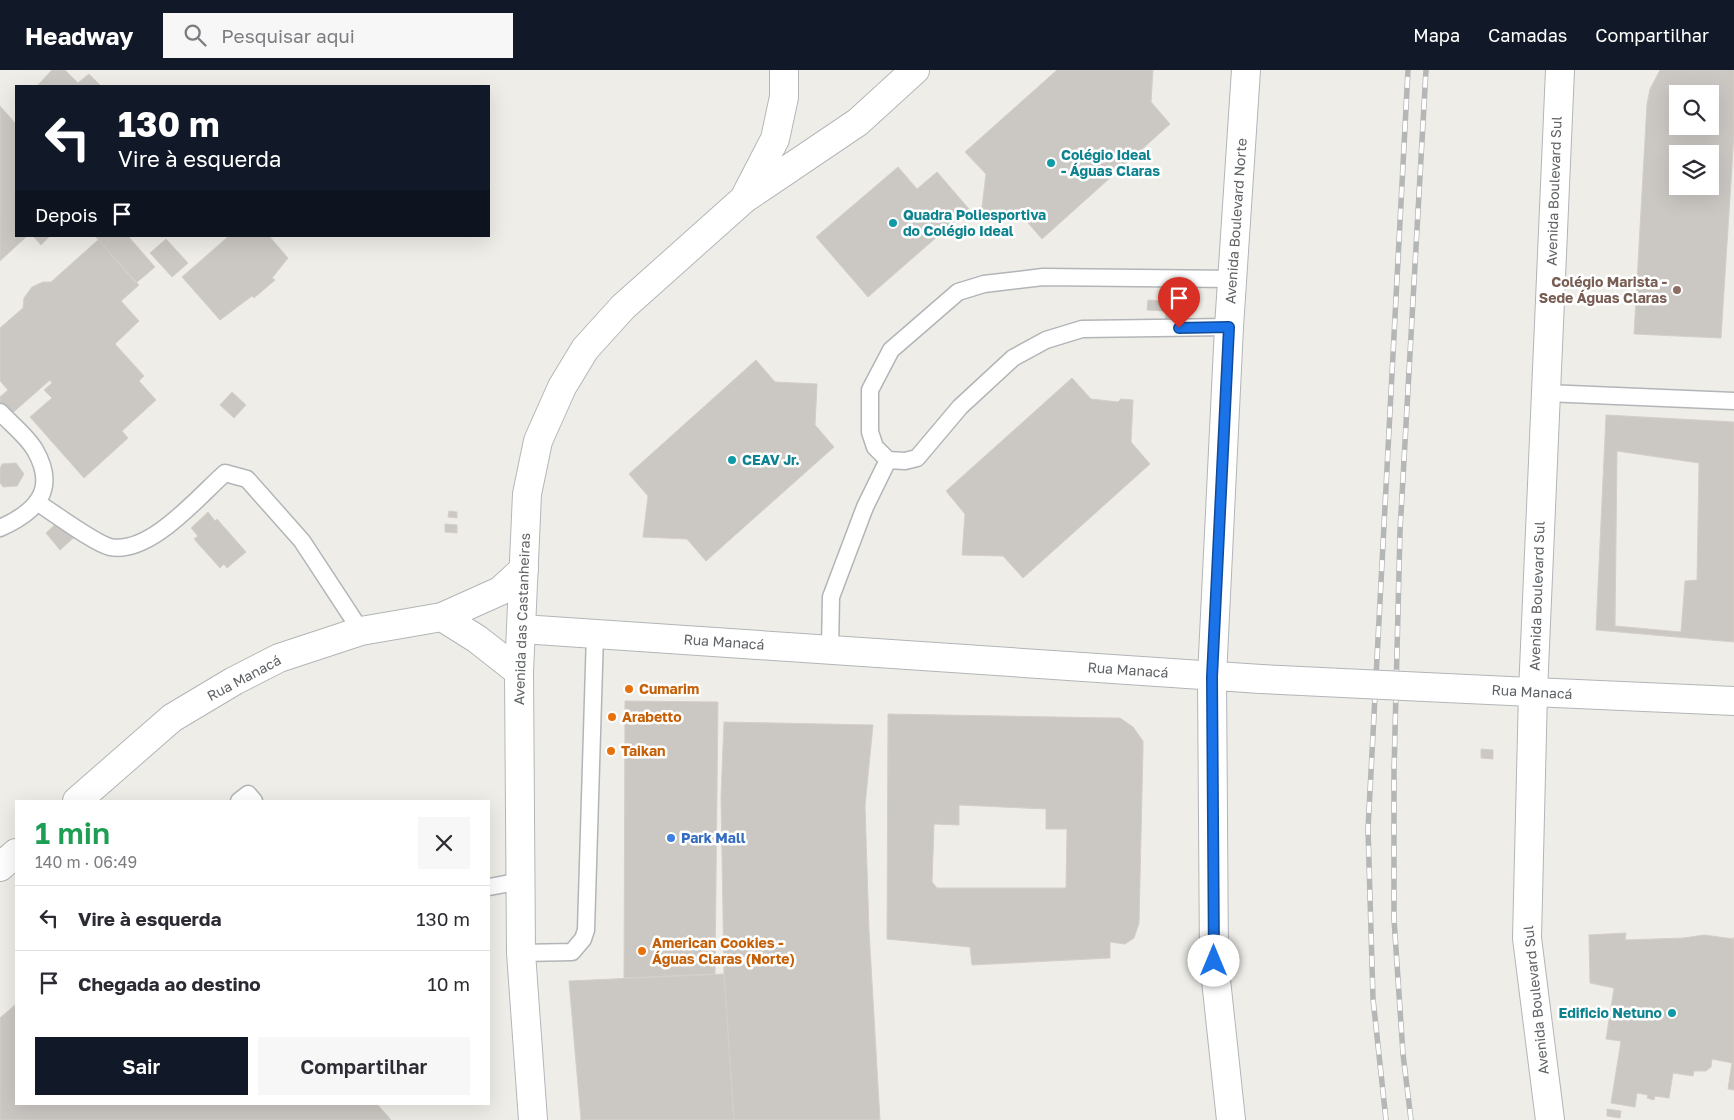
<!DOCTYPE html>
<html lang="pt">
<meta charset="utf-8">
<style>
body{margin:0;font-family:"Golos Text",sans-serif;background:#f7f7f7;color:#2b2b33;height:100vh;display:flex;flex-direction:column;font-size:19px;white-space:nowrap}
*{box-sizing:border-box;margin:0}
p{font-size:16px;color:#7c7c81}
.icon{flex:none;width:28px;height:28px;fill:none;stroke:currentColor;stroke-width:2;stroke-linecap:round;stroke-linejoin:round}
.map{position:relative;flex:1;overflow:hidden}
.panel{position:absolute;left:15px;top:730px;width:475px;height:305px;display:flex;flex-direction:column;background:#fff;border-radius:0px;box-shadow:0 5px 20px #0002}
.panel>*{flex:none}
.hud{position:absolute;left:15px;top:15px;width:475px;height:152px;border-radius:0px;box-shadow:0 5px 20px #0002;background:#111827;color:#fff;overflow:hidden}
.controls{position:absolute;left:1669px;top:15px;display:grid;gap:10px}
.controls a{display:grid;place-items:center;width:50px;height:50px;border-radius:0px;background:#fff;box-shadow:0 5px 20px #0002;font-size:25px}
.pin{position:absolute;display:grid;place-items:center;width:42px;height:42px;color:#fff;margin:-51px -21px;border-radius:50% 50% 50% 0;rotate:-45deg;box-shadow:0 0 5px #0007}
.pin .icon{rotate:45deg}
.me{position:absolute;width:55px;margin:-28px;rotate:0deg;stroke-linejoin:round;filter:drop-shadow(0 0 4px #0008)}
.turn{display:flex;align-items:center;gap:18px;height:105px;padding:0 20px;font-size:22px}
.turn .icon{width:65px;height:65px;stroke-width:2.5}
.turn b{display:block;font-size:35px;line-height:42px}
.then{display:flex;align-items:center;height:48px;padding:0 20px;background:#0003;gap:10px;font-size:19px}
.round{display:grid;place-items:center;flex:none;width:52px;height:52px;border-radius:0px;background:#f7f7f7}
.headline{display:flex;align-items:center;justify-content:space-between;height:85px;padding:0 20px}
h1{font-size:30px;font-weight:600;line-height:38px;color:#1e9e55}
.cta{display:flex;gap:10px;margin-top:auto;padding:10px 20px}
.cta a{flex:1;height:58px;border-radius:0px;background:#111827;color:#fff;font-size:20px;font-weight:600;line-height:58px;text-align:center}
.cta a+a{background:#f7f7f7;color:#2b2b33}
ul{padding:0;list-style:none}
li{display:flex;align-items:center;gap:15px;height:65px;padding:0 20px;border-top:1px solid #e1e1e2}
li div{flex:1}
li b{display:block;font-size:19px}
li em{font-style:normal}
header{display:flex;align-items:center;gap:30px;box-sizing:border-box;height:70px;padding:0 25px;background:#111827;color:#fff}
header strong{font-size:24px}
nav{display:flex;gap:28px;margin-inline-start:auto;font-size:18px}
.search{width:350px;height:45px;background:#f7f7f7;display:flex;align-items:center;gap:12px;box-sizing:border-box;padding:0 18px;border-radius:0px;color:#7c7c81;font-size:19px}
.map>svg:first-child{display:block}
.building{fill:#cbc8c4;stroke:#d4cec6;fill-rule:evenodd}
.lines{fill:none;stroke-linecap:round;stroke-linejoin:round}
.service-casing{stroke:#b2b5b8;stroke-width:19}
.minor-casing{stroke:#b2b5b8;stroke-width:30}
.tertiary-casing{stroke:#b2b5b8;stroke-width:30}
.secondary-casing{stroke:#b3b7ba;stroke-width:30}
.service{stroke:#fff;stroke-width:16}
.minor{stroke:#fff;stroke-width:28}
.tertiary{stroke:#fff;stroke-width:28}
.secondary{stroke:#fff;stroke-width:28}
.rail-casing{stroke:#b5b6b6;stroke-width:5.5}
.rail{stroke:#fff;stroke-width:4;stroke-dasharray:11;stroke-linecap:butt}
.tertiary-bridge-casing{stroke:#b2b5b8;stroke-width:30;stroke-linecap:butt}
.tertiary-bridge{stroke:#fff;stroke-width:28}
.route-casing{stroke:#114b97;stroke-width:12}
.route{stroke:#1a73e8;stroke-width:9}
.culture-dot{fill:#0f9aa8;stroke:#fff;stroke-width:2}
.education-dot{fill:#8d6e63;stroke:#fff;stroke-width:2}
.food-dot{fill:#e8710a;stroke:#fff;stroke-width:2}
.shop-dot{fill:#3f7fe0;stroke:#fff;stroke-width:2}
.labels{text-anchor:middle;stroke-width:5;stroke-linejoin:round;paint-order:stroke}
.culture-label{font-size:14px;font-weight:bold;fill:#0d838f;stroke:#fff;text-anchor:start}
.street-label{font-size:14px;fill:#5f6366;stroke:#fff}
.education-label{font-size:14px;font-weight:bold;fill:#785e54;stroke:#fff;text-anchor:end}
.food-label{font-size:14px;font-weight:bold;fill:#c56008;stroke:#fff;text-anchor:start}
.shop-label{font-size:14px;font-weight:bold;fill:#366cbe;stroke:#fff;text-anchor:start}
</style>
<header>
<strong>Headway</strong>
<div class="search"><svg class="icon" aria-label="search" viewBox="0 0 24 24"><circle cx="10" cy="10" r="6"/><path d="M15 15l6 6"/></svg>Pesquisar aqui</div>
<nav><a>Mapa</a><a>Camadas</a><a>Compartilhar</a></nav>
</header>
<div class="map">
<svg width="1734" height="1050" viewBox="0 0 1734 1050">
<rect width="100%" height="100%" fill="#efede7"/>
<path class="building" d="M52 0H65L78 13 89 4 101 16H37Z
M1057 0H1153L1151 32 1170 54 1042 169 1022 146 981 145 986 104 965 82Z
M1660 0H1734V64L1721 268 1634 264 1647 34 1650 19ZM1678 24H1710V56H1678ZM1678 84H1710V116H1678Z
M0 36 16 54V166H27L0 191Z
M898 97 917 119 937 102 969 139 868 227 816 167Z
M33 166H50L41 175Z
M95 166H128L155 197 136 213Z
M229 166H269L288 188 272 208 275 210 254 228 252 226 220 250 182 207Z
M166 169 188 193 172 207 150 183Z
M98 170 139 215 121 231 139 251 115 274 144 306 139 311 156 330 122 361 128 368 84 408 30 347 52 328 44 320 52 313 50 310 0 354V327L8 320 0 311V258L23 238 24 228 32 217 43 212H51Z
M1168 207 1184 208 1181 266 1165 265 1166 241 1147 240 1148 230 1167 231Z
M756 290 775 312 817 314 815 355 834 377 706 491 687 469 643 467 648 426 629 404Z
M1072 308 1091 329 1118 332 1121 329 1133 330 1131 372 1150 394 1023 508 1003 486 962 485 965 444 946 421Z
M232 322 246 335 234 348 220 335Z
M1606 345 1734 352V572L1596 560Z
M1617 381 1699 393 1697 510 1685 511 1681 562 1615 556Z
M16 393 24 404 17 416 3 417 0 413V399L2 394Z
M449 441 457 442V448L448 447Z
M208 442 215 451 217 449 246 482 227 498 224 494 220 498 194 469 198 466 191 458Z
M65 445 80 462 60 480 46 463Z
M445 454 457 455V463L445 462Z
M625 631 718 632 715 904 624 908Z
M888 644 1112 648H1120L1133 657 1143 671V680L1139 853 1134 868 1125 874 1110 872V888L972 895 970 877 887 869Z
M724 652 873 655 865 736 869 860 880 1050H734L724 904 721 727Z
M1481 679 1493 680V689L1481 688Z
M959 735 1046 739V759H1067L1066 818H937L932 812 934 754 959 755Z
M1626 863 1625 870 1684 868 1704 865 1734 869V867V1020L1728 1019 1732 993 1712 989 1711 997 1706 1001H1694L1693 1006 1673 1003 1669 1028 1655 1026 1654 1030 1647 1028 1648 1025 1637 1023 1635 1037 1611 1033 1621 971 1606 969 1614 918 1590 913 1589 865Z
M724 904 734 1050H581L569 911Z
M16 934V1034H377L391 1050H0V948Z
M1607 1039 1621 1041 1620 1048 1607 1046Z"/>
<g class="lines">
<defs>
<path id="service" d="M1229 257 1082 259 1046 270 1013 288 960 337 917 388 905 391 888 390 875 377 870 362V320L891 280 958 222 984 214 1043 207 1233 209
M1546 323 1734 331
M0 342C11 354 27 366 35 380 58 420 36 442 0 458
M38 433C54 443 94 473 110 477 150 485 198 427 225 403L247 409 302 471 361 561
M830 578 831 527 865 437 888 390
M239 731 248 724 254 731
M489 817 521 811
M521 883 572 882 583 869 586 860 595 564"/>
<path id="minor" d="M1533 622 1734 631"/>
<path id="tertiary" d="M442 547 477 569 519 602
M522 559 1261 609
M1446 618 1533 622
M77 731 172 648 234 611 279 588 361 561 442 547 500 521 524 499
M0 797 16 783
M1231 1050 1214 891 1212 607 1229 257 1246 0
M1550 1050 1527 868 1533 622 1560 0"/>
<path id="secondary" d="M746 125 775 69 784 27V0
M533 1050 521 883 519 602 527 424 538 371 562 317 585 279 623 237 744 129 858 52 915 0"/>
</defs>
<use href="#service" class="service-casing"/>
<use href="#minor" class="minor-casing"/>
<use href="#tertiary" class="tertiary-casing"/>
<use href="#secondary" class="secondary-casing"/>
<use href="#service" class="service"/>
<use href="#minor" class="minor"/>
<use href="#tertiary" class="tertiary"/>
<use href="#secondary" class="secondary"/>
<defs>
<path id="rail" d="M1386 1050 1373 929 1368 759 1408 0
M1411 1050 1403 984 1394 849V702L1400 461 1426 0"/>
</defs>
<use href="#rail" class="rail-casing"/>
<use href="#rail" class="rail"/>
<defs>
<path id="tertiary-bridge" d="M1261 609 1446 618"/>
</defs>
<use href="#tertiary-bridge" class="tertiary-bridge-casing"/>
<use href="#tertiary-bridge" class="tertiary-bridge"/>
</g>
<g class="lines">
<defs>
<path id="route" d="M1179 258 1229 257 1212 607 1214 891"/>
</defs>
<use href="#route" class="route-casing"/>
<use href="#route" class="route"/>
</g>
<g class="culture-dot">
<circle cx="1051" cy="93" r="5"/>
<circle cx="893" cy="153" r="5"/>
<circle cx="732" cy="390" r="5"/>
<circle cx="1672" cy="943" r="5"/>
</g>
<circle class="education-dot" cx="1677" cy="220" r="5"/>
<g class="food-dot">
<circle cx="629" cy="619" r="5"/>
<circle cx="612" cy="647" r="5"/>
<circle cx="611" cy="681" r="5"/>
<circle cx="642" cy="881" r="5"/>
</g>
<circle class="shop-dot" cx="671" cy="768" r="5"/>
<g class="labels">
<g class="culture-label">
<text x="1061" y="90">Colégio Ideal<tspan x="1061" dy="16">- Águas Claras</tspan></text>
<text x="903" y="150">Quadra Poliesportiva<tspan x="903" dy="16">do Colégio Ideal</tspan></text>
<text x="742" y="395">CEAV Jr.</text>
<text x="1662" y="948" text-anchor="end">Edificio Netuno</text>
</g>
<g class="street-label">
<text transform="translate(1554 121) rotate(-88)" y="5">Avenida Boulevard Sul</text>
<text transform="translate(1236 151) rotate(-86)" y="5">Avenida Boulevard Norte</text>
<text transform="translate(1537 526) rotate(-88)" y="5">Avenida Boulevard Sul</text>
<text transform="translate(522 549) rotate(-88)" y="5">Avenida das Castanheiras</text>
<text transform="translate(724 572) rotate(4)" y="5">Rua Manacá</text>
<text transform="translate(1128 600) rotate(4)" y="5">Rua Manacá</text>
<text transform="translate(244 608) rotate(-28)" y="5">Rua Manacá</text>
<text transform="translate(1532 622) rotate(3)" y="5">Rua Manacá</text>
<text transform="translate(1536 930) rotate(-96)" y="5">Avenida Boulevard Sul</text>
</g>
<g class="education-label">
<text x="1667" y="217">Colégio Marista -<tspan x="1667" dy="16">Sede Águas Claras</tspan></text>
</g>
<g class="food-label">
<text x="639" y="624">Cumarim</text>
<text x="622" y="652">Arabetto</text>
<text x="621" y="686">Taikan</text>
<text x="652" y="878">American Cookies -<tspan x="652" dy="16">Águas Claras (Norte)</tspan></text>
</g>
<g class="shop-label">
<text x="681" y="773">Park Mall</text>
</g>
</g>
</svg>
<div class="controls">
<a><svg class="icon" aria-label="search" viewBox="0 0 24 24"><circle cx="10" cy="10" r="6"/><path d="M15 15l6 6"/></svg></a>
<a><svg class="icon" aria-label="layers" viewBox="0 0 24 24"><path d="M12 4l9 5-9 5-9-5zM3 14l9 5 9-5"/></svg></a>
</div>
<div class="pin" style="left:1179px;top:258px;background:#d93025"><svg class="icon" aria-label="arrive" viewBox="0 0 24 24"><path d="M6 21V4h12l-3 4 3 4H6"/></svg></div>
<svg class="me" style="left:1214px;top:891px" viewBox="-20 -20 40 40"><circle r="19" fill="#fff"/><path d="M0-13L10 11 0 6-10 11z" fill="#1a73e8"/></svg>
<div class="hud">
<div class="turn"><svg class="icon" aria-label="left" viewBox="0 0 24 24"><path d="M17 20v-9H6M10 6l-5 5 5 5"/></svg><div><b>130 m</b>Vire à esquerda</div></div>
<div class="then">Depois<svg class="icon" aria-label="arrive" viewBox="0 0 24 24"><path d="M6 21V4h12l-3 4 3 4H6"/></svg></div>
</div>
<section class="panel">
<div class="headline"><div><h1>1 min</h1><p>140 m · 06:49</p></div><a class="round"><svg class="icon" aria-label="close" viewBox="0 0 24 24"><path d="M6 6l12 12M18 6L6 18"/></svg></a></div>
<ul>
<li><svg class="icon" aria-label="left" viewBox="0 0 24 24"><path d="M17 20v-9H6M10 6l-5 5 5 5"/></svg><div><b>Vire à esquerda</b></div><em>130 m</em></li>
<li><svg class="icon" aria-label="arrive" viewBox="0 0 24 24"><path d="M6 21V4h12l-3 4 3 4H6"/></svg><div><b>Chegada ao destino</b></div><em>10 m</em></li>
</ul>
<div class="cta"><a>Sair</a><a>Compartilhar</a></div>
</section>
</div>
